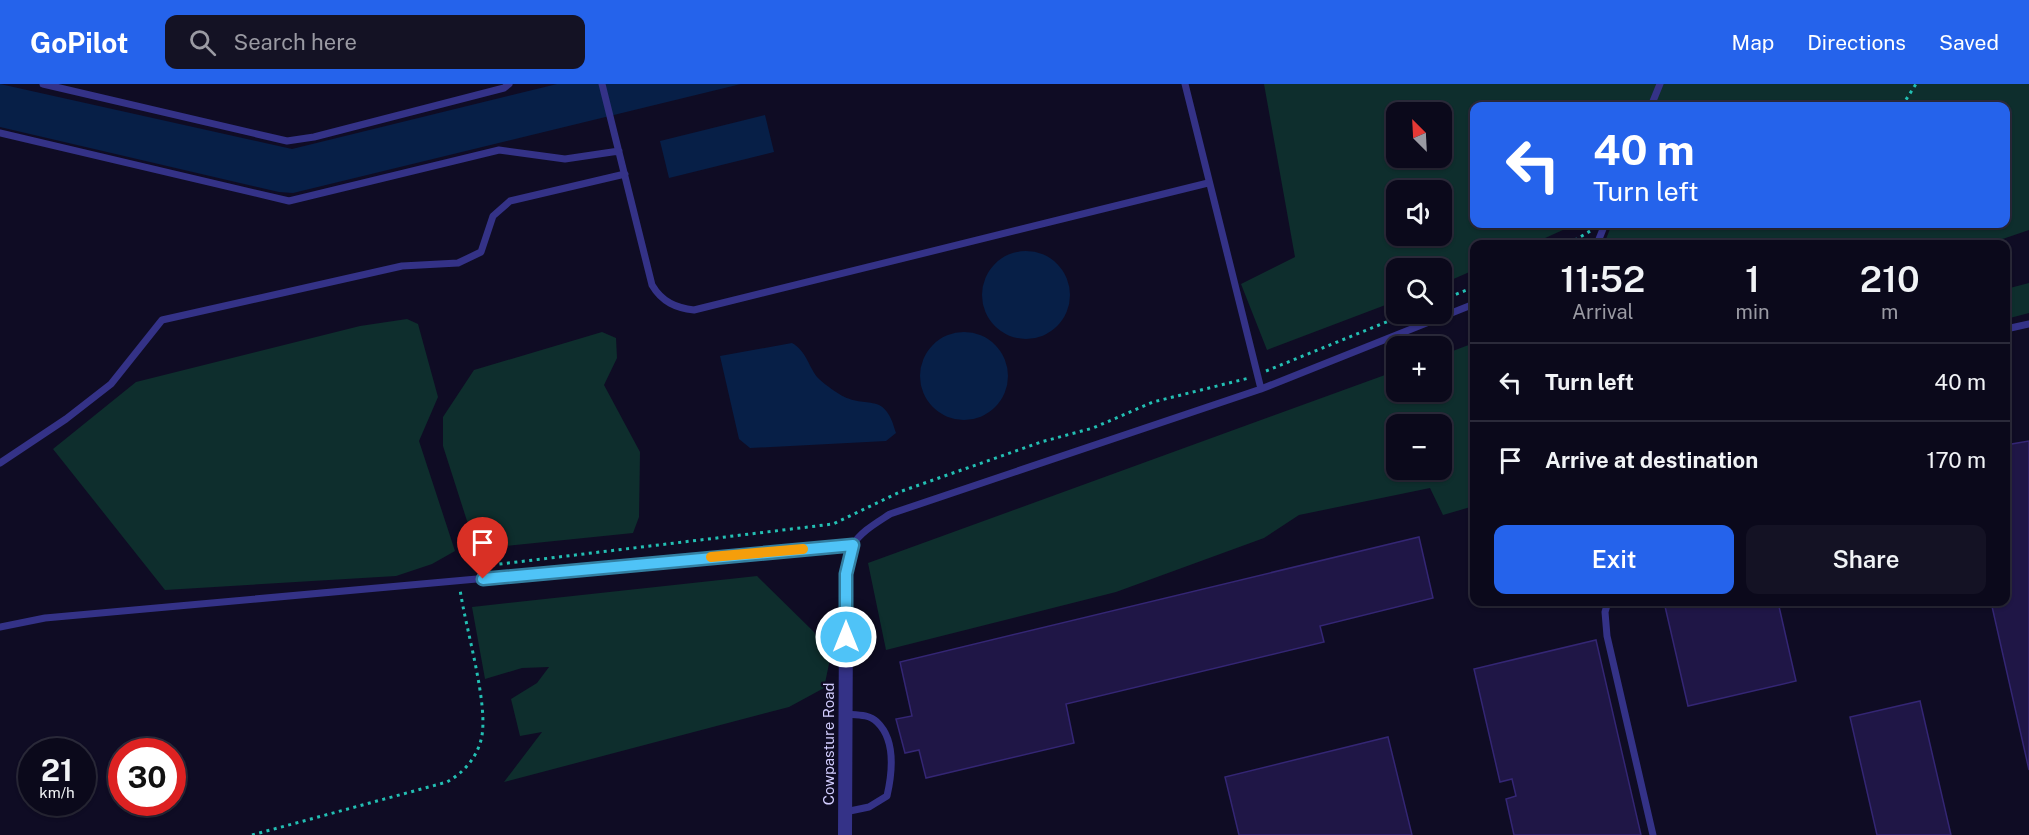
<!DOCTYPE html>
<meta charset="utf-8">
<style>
body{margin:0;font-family:"Public Sans",sans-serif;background:#141224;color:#f1f3f6;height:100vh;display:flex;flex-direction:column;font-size:22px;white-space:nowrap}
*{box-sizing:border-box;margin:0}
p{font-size:20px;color:#9a9aa3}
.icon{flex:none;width:33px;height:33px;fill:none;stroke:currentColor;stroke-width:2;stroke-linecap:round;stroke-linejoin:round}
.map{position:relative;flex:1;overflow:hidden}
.drawer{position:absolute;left:1470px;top:156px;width:540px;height:366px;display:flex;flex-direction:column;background:#0b091b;border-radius:12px;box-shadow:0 2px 4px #0004,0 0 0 2px #2b2a3a}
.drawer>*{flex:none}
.banner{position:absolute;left:1470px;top:18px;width:540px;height:126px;border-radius:12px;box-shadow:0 2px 4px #0004,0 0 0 2px #2b2a3a;background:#2563eb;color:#fff;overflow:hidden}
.needle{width:39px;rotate:336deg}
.tools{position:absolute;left:1386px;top:18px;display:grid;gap:12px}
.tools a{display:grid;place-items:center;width:66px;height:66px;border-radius:12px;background:#0b091b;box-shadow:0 2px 4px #0004,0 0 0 2px #2b2a3a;font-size:30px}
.speed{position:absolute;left:18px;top:654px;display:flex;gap:12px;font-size:30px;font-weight:700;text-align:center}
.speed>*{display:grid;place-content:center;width:78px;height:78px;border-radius:50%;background:#0b091b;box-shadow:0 2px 4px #0004,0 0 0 2px #2b2a3a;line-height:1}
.speed small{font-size:15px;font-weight:400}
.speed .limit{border:9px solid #d22;background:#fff;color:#111}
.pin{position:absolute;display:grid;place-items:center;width:51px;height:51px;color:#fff;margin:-62px -26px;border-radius:50% 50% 50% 0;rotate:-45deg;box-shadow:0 0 6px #0007}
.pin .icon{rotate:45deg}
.me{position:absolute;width:66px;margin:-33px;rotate:0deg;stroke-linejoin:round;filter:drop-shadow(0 0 4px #0008)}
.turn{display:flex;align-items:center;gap:21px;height:126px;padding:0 24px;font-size:27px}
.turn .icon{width:78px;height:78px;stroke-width:2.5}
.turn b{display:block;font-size:42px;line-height:51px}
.eta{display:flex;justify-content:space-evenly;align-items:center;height:102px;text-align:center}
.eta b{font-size:36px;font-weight:600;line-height:42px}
.button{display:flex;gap:12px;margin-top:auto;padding:12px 24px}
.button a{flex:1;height:69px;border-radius:12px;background:#2563eb;color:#fff;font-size:24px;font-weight:600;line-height:69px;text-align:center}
.button a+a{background:#141224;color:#f1f3f6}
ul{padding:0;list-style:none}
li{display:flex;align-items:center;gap:18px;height:78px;padding:0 24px;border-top:2px solid #2b2a3a}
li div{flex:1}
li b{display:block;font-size:22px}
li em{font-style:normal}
header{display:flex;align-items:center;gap:36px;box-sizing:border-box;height:84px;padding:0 30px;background:#2563eb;color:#fff}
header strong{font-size:28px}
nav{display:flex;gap:33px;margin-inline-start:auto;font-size:21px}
.search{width:420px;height:54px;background:#141224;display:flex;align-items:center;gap:15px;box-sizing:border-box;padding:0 21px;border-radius:12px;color:#9a9aa3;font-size:22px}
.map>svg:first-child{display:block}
.green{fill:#0e2e2d;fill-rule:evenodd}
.water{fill:#071f47}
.building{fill:#1f1646;stroke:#342674;stroke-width:1.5}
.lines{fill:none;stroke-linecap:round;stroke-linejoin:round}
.path{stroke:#23bfb3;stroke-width:3;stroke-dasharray:3 4.5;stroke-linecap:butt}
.service{stroke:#343287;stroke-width:7}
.minor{stroke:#343287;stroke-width:14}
.route-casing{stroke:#337fa1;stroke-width:15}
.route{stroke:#4fc3f7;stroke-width:10}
.slow{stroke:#f59e0b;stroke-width:10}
.labels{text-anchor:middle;stroke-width:4.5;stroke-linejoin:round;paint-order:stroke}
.street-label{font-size:15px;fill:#d3ceff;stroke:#0f0c24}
</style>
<header>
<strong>GoPilot</strong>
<div class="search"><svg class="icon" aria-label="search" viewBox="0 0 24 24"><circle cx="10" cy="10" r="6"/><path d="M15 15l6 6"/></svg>Search here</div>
<nav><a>Map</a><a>Directions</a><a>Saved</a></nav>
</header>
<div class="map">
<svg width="2029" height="751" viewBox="0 0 2029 751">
<rect width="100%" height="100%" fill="#0f0c24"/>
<path class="green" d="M1264 0H2029V146L1988 160H1604L1612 140H2006V22H1474V140H1576L1532 160H1474V186L1442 200V184H1396V217L1267 266 1241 200 1295 173ZM1396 28H1442V74H1396ZM1396 106H1442V152H1396Z
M2029 199V229L2006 235V205Z
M407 235 418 240 438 313 419 357 455 467 432 480 396 492 165 506 53 365 136 298 360 242Z
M602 248 616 254 617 274 604 301 640 368 639 433 633 449 476 465 443 362V333L474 286Z
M1474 259V422L1443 431 1430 404 1299 431 1264 454 1116 508 886 566 868 479 1396 287V308H1442V271ZM1442 340V386H1396V340Z
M757 492 814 548 830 575 824 604 789 623 504 698 542 648 520 652 511 615 537 599 549 583 522 584 485 595 472 523Z"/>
<path class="water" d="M0 0 292 65 557 0H741L293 109 279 108 0 43Z
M765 31 774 68 669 94 660 57Z
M982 211a44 44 0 1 1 88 0a44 44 0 1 1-88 0Z
M920 292a44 44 0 1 1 88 0a44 44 0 1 1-88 0Z
M792 259C806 267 808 281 817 293 822 298 830 304 836 308 866 329 884 303 896 349L886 357 750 364 739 355 720 272Z"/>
<path class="building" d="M2029 357V686L1991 518H2006V361Z
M1419 453 1433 514 1320 542 1324 558 1066 620 1074 659 926 694 919 666 905 669 896 635 912 632 900 578Z
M1664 518H1778L1796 597 1688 622Z
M1596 556 1641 751H1514L1506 715 1516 712 1512 695 1500 698 1474 585Z
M1920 617 1951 751H1877L1850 633Z
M1388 653 1412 751H1239L1225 693Z"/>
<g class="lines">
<path class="path" d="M1902 22 1916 0
M1568 160 1592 146
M1442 216 1474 203
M1266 287 1406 230
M492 481 833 440 902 407 1041 358 1093 344 1153 318 1249 294
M252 751 447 698C463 689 476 675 481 656 490 623 465 543 460 505"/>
<path class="service" d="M43 0 287 57 314 53 504 4 509 0
M602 0 652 201C662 218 676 224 694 226L1208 99
M1185 0 1261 305
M1651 22 1660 0
M0 49 289 117 499 66 565 75 619 67
M1597 160 1605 140
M2006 245 2029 240
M0 379 66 335 111 300 162 236 402 182 458 179 481 168 493 132 510 117 625 90
M1608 518 1605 528 1607 552 1653 751
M846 533C846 511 842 481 853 461 860 448 878 438 890 430L1261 305 1474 220
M0 543 45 534 853 461
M845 728 869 723 887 712C892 690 896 656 877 638 869 630 856 631 845 630"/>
<path class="minor" d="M845 751 846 533"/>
</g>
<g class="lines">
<defs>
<path id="route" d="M483 495 853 461 846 490V553"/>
</defs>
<use href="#route" class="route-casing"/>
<use href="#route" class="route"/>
<path class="slow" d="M711 473 803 465"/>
</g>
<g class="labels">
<g class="street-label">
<text transform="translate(829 660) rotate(-90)" y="5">Cowpasture Road</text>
</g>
</g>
</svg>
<div class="tools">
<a><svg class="needle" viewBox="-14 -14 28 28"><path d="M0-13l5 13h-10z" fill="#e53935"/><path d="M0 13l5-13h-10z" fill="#9a9aa3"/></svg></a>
<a><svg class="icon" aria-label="sound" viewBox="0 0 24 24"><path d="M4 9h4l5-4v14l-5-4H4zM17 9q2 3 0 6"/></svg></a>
<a><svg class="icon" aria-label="search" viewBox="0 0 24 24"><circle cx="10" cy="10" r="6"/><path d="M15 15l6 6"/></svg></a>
<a>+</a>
<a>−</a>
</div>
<div class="speed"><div>21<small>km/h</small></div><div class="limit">30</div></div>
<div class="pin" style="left:483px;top:495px;background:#d93025"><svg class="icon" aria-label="arrive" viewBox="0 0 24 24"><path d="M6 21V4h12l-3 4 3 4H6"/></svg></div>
<svg class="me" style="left:846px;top:553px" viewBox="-20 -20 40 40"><circle r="17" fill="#4fc3f7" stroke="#fff" stroke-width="3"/><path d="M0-11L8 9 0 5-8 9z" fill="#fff"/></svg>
<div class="banner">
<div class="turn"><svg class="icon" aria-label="left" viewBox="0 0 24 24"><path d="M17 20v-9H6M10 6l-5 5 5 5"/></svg><div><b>40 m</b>Turn left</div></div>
</div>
<section class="drawer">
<div class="eta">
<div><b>11:52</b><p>Arrival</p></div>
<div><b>1</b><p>min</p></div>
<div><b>210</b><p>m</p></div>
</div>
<ul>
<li><svg class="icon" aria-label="left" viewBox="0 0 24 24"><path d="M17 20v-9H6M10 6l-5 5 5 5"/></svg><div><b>Turn left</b></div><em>40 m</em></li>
<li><svg class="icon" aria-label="arrive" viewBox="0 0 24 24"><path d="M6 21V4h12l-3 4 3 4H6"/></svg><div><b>Arrive at destination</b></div><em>170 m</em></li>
</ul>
<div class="button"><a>Exit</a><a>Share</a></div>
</section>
</div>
